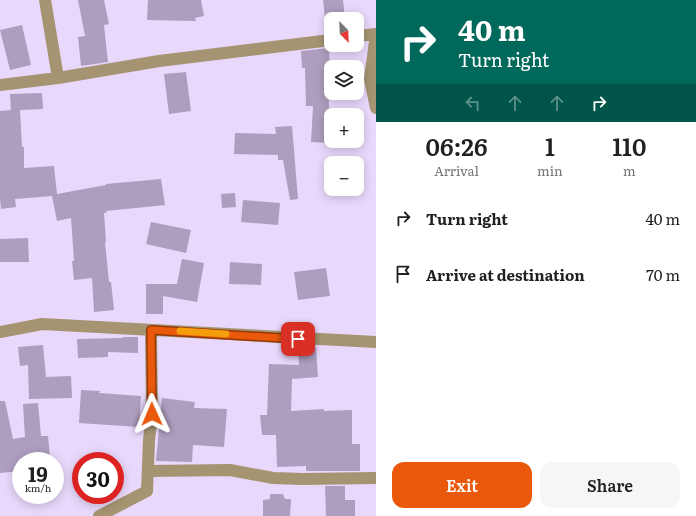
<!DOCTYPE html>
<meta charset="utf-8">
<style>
body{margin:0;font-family:Literata,serif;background:#f6f6f6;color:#202124;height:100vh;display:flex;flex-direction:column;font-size:15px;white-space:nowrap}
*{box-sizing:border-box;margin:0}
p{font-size:13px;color:#757577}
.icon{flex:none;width:22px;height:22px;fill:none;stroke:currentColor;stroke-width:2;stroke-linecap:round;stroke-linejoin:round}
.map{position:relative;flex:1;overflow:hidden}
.side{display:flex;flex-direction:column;background:#fff;width:320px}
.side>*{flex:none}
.hud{background:#00695c;color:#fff;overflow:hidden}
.needle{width:26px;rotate:157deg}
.fabs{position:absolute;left:324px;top:12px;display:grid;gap:8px}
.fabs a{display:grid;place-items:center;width:40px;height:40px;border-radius:8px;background:#fff;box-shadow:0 2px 10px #0003;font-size:20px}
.speed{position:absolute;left:12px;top:452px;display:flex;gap:8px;font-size:20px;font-weight:700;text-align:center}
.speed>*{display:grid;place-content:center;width:52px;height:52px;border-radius:50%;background:#fff;box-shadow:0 2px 10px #0003;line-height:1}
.speed small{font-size:10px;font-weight:400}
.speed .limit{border:6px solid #d22;background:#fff;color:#111}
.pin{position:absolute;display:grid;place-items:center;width:34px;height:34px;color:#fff;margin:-17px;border-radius:8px;box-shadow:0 2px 6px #0006}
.me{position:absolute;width:44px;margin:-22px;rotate:359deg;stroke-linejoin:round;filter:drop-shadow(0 0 3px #0008)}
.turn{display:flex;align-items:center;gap:14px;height:84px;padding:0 16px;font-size:18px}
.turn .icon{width:52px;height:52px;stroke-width:2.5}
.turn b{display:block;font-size:28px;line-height:34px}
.lanes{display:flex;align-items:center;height:38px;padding:0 16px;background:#0003;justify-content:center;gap:20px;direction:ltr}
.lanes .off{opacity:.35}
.eta{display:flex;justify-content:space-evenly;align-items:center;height:68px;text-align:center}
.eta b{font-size:24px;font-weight:600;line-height:28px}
.action{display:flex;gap:8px;margin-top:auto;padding:8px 16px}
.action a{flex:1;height:46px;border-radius:12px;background:#ea580c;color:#fff;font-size:16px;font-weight:600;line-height:46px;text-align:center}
.action a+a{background:#f6f6f6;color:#202124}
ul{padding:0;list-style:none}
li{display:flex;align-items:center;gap:12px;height:56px;padding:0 16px}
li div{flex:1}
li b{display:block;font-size:15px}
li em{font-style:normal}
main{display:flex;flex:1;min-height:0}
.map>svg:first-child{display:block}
.building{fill:#ad9dbe}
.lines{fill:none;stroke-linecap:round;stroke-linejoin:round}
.street{stroke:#a59371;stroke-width:12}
.route-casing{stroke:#983908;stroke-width:10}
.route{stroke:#ea580c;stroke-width:7}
.slow{stroke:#f59e0b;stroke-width:7}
</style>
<main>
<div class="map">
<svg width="376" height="516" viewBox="0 0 376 516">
<rect width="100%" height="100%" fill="#e8d8fb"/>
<path class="building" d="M78 0H104L109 24 104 25 108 62 81 66 78 37 85 36Z
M148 0H201L204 16 195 18 196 21 147 20Z
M323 0H343L345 19H325Z
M22 25 31 65 10 70 0 30Z
M329 48 330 66H328L329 108H331V143L311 142 313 106H306L305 68H302L301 51Z
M186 72 191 111 169 114 164 74Z
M42 93 43 109 20 110 22 147H24V168L54 166 57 194 106 185V184L161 179 165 205 106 211 107 213H104L106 242H105L109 282H111L114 310 94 312 92 278 74 280 72 261H74L71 218 57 221 52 196 15 199 16 207 1 209 0 199V111L11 110 10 94Z
M292 126 298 199 290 200 283 160H278V155L234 154 235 133 276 134 275 127Z
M235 193 236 207 222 208 221 194Z
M243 200 280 203 278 225 241 222Z
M151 222 191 230 186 253 146 244Z
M28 238 29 262H0V239Z
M182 259 204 263 197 302 163 296V314H146V284H177Z
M230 262 262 264 261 285 229 284Z
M326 268 330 296 298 300 294 272Z
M123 337H138V353L108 352V357L78 358 77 339 123 338Z
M43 345 46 377 71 376 72 398 29 399 28 365 20 366 18 347Z
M316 348 318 377 292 379 291 411 324 409V411L352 410V444H360V471H306V466L277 467 276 435H262L260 415H267L269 364 299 365 298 350Z
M81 390 100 391 99 393 141 396 139 427 79 423Z
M162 398 195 402 194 408 227 409 224 447 193 445 192 462 156 461Z
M0 401H5L13 439 25 437 23 404 38 403 41 436H48L50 457 24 459V461H21V471L0 473Z
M325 486H345V500H355V516H326Z
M270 494H283L285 499H291L290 516H263V500L270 499Z"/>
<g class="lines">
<path class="street" d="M45 0 58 78
M376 34 370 79 376 108
M357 36 376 34
M0 85 58 78 159 61 331 40
M0 332 42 324 376 342
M148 471 230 470 273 478 303 479 376 478
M99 516 147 491 149 440 152 414 151 330"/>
</g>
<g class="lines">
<defs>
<path id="route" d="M152 414 151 330 298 339"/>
</defs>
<use href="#route" class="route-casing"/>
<use href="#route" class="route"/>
<path class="slow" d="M180 331 226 334"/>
</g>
</svg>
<div class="fabs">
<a><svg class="needle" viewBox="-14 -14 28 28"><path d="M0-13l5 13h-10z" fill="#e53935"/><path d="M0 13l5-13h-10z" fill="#757577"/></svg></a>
<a><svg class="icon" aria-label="layers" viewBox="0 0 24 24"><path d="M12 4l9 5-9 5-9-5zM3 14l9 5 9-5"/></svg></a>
<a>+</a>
<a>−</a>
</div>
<div class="speed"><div>19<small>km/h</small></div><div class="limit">30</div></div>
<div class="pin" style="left:298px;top:339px;background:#d93025"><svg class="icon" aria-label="arrive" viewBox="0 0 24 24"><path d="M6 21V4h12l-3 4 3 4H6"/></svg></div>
<svg class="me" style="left:152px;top:414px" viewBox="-20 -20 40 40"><path d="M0-17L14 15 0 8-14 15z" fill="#ea580c" stroke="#fff" stroke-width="4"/></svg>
</div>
<section class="side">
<div class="hud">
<div class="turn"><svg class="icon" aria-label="right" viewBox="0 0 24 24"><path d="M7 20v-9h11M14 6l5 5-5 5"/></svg><div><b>40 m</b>Turn right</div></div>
<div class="lanes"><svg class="icon off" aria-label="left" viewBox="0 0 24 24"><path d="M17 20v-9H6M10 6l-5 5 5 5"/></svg><svg class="icon off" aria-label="ahead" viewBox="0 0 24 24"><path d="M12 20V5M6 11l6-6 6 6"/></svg><svg class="icon off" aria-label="ahead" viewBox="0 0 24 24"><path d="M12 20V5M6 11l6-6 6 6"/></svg><svg class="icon" aria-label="right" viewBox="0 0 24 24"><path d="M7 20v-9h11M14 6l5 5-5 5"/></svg></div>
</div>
<div class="eta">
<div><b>06:26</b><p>Arrival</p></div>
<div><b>1</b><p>min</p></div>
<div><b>110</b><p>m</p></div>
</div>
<ul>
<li><svg class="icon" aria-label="right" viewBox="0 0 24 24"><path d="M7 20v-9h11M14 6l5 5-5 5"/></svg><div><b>Turn right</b></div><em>40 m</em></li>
<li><svg class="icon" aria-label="arrive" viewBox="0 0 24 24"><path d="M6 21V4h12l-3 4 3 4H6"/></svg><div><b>Arrive at destination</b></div><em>70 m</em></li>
</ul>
<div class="action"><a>Exit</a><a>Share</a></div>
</section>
</main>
